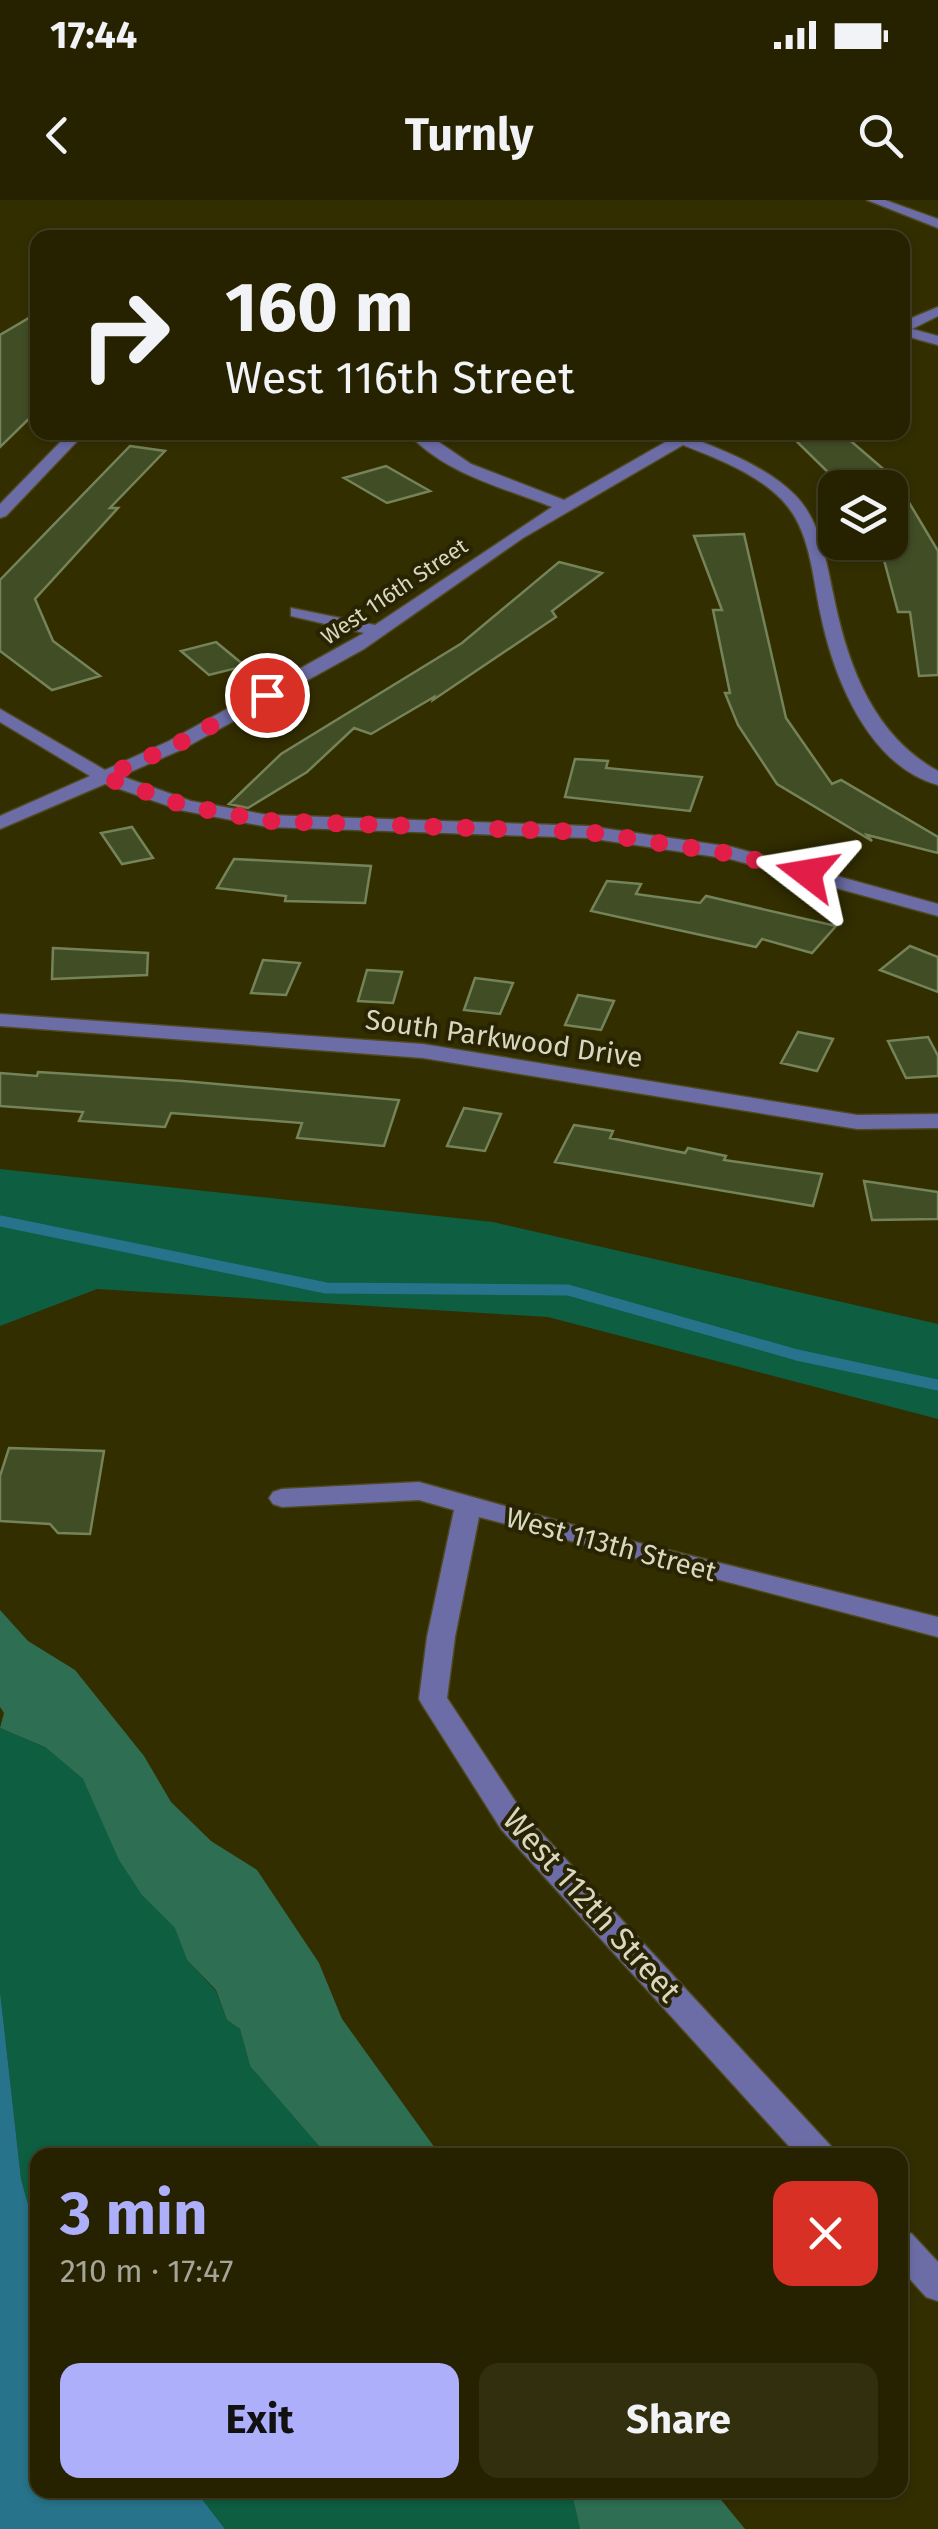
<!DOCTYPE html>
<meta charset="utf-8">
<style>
body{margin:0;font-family:"Fira Sans",sans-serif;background:#322f0f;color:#f1f3f6;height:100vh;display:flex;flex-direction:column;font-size:38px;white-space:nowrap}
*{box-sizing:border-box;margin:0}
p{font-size:32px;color:#a4a499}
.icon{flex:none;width:55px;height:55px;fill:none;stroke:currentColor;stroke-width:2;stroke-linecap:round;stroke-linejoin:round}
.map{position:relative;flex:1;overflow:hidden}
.details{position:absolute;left:30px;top:1948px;width:878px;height:350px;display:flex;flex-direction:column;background:#262200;border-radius:20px;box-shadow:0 2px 8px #0004,0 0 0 2px #423f22}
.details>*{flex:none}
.top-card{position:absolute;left:30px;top:30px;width:880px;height:210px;border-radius:20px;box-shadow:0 2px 8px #0004,0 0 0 2px #423f22;background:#262200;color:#f1f3f6;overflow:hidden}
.tools{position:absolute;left:818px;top:270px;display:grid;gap:20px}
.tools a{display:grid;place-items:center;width:90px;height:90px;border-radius:20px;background:#262200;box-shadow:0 2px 8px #0004,0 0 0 2px #423f22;font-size:50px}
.pin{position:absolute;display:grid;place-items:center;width:85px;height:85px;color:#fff;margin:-42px;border:5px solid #fff;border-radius:50%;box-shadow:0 2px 10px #0007}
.me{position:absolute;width:110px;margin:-55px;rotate:284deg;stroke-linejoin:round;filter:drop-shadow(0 0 8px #0008)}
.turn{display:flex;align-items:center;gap:35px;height:210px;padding:0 30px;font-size:45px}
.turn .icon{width:130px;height:130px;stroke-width:2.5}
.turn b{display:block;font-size:70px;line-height:85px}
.round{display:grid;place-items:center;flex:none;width:105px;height:105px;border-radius:20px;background:#322f0f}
.head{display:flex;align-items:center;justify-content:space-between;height:170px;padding:0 30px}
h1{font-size:60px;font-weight:700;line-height:75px;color:#adaffb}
.primary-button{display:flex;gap:20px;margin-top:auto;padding:20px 30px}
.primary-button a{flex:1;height:115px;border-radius:20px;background:#adaffb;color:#111;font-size:40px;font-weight:700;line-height:115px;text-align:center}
.primary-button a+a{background:#322f0f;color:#f1f3f6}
.status{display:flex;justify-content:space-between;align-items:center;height:70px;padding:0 50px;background:#262200;direction:ltr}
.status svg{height:28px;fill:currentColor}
header{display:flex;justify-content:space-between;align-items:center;height:130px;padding:0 30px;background:#262200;font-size:45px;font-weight:700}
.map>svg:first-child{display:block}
.green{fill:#0e5e41}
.forest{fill:#2e6f53}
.water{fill:#27738b}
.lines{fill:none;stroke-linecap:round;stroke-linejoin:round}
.stream{stroke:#27738b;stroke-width:11}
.building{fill:#414d25;stroke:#758359;stroke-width:2.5}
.minor-casing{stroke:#4e491f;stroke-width:3}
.minor{fill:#6c6da6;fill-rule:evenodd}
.route{stroke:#e11d48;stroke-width:18;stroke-dasharray:0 32.4}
.labels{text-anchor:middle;stroke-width:8;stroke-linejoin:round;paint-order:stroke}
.far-street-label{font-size:22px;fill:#d9d7bf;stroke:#282403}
.street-label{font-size:28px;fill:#d9d7bf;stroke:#282403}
.near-street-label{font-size:32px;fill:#d9d7bf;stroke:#282403}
</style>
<div class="status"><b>17:44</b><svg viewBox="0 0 49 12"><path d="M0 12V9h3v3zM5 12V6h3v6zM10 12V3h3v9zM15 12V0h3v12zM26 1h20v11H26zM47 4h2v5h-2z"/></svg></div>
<header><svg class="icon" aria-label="back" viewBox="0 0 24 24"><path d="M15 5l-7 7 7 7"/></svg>Turnly<svg class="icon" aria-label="search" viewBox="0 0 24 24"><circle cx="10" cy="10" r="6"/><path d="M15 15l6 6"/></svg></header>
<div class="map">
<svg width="938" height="2329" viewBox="0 0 938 2329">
<rect width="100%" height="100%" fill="#332e00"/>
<path class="green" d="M0 969 493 1022 938 1124V1219L548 1117 97 1089 0 1126Z
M0 1528 45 1547 83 1579 160 1711 176 1728 187 1760 216 1791 227 1820 240 1829 250 1866 321 1944 327 1955H38L37 2037 21 1979 0 1791Z
M195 2290H571L580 2329H225Z"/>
<path class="forest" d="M0 1410 28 1441 75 1470 144 1556 171 1602 211 1641 257 1670 319 1763 342 1819 440 1955H327L250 1866 240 1829 227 1820 216 1790 187 1760 175 1728 142 1695 119 1660 83 1579 45 1547 0 1528 4 1513 0 1507Z
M571 2290H713L745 2329H580Z"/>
<path class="water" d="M0 1791 21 1979 37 2037 38 2290H195L225 2329H0Z"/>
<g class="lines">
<path class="stream" d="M0 1021 326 1088 568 1090 797 1155 938 1185"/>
</g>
<path class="building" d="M34 115 38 210 0 247V135Z
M787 232 845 236 895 279 938 351V475L919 476 910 412H898L884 360H890V280L843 287Z
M130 246 165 251 110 308H118L35 399 53 441 100 476 52 490 0 451V380Z
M386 266 430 291 387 303 344 278Z
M744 334 786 518 832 584 841 580 938 637V653L867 635 872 641 777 584 738 525 725 493H730L713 410H722L694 336Z
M559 362 602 373 552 411 556 417 433 500 434 497 371 534 354 528 307 572 248 608 229 604 281 554 462 443Z
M216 442 245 466 209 475 181 451Z
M575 559 608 561 606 568 702 577 690 611 565 597Z
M132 627 153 658 122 664 101 633Z
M234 659 371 666 365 703 285 701 286 696 217 688Z
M607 681 641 684 636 694 700 703 706 696 836 726 812 753 762 739 756 747 591 711Z
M910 746 938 757V792L880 770Z
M53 748 148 753 147 775 52 779Z
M263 760 300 763 286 795 251 793Z
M367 770 402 772 393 803 358 801Z
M475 778 513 783 500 814 464 810Z
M578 795 614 801 601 830 565 825Z
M798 832 833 839 817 871 781 863Z
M928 837 938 856V876L906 878 888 841Z
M38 872 183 881 399 900 384 946 297 938 302 923 171 913 165 927 79 921 83 912 0 906V873L37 876Z
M464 908 501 914 485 951 447 946Z
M574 925 613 931 610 938 685 953 688 948 726 956 724 960 822 974 813 1006 555 962Z
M864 981 938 992V1019L872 1020Z
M9 1248 104 1251 90 1334 58 1333 50 1324 0 1321V1276Z"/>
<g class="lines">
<defs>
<path id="minor" d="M867 0H885L938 19V28Z
M938 107V116L912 129 938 136V145L902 135V122Z
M70 232H86L6 316 0 318V304Z
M407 232H424L471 264 564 300 683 232H703L695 239C729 253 768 268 795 295 820 320 826 360 833 393 847 463 872 535 938 571V585C869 566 834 479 821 416 813 381 811 336 788 307 764 276 718 259 683 245L523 338 364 449 183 549 121 576 191 601 268 615 588 626 732 647 938 704V716L730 659 588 638 268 627 180 610 105 584 0 629V616L90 576 0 522V509L105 570 169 541 364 433 291 416V408L375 425 552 307C502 287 444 274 407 232Z
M0 814 423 844 857 915 938 914V928L857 929 423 858 0 826Z
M419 1282 623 1339 938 1417V1437L479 1317 455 1437 447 1498 523 1613 830 1945 835 1955H797L501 1629 423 1506 419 1499 427 1437 454 1310 419 1300 282 1307 273 1304 269 1298 273 1292 282 1289Z
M900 2029 912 2034 938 2062V2101L926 2097 900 2068Z"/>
</defs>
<use href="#minor" class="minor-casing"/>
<use href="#minor" class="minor"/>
</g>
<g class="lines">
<path class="route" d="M267 495 176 545 104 577 186 606 268 621 588 632 732 654 807 673"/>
</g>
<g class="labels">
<g class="far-street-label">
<text transform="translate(394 391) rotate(-34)" y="8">West 116th Street</text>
</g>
<g class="street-label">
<text transform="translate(504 838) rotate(8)" y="10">South Parkwood Drive</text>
<text transform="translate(611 1344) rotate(15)" y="10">West 113th Street</text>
</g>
<g class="near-street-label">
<text transform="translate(592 1705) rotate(48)" y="11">West 112th Street</text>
</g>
</g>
</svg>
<div class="tools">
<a><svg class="icon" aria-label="layers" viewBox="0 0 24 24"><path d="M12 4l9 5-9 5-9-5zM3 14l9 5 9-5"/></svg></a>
</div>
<div class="pin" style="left:267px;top:495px;background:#d93025"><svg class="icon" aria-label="arrive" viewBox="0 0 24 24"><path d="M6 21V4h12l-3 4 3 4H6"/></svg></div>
<svg class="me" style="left:807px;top:673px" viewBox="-20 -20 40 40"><path d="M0-17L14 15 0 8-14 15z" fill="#e11d48" stroke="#fff" stroke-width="4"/></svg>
<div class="top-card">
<div class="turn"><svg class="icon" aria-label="right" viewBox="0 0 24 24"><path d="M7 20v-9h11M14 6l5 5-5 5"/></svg><div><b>160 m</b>West 116th Street</div></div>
</div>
<section class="details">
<div class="head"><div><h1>3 min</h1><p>210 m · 17:47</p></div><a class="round" style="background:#d93025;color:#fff"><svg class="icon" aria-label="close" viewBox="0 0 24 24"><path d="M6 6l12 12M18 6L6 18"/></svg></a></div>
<div class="primary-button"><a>Exit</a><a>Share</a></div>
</section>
</div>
